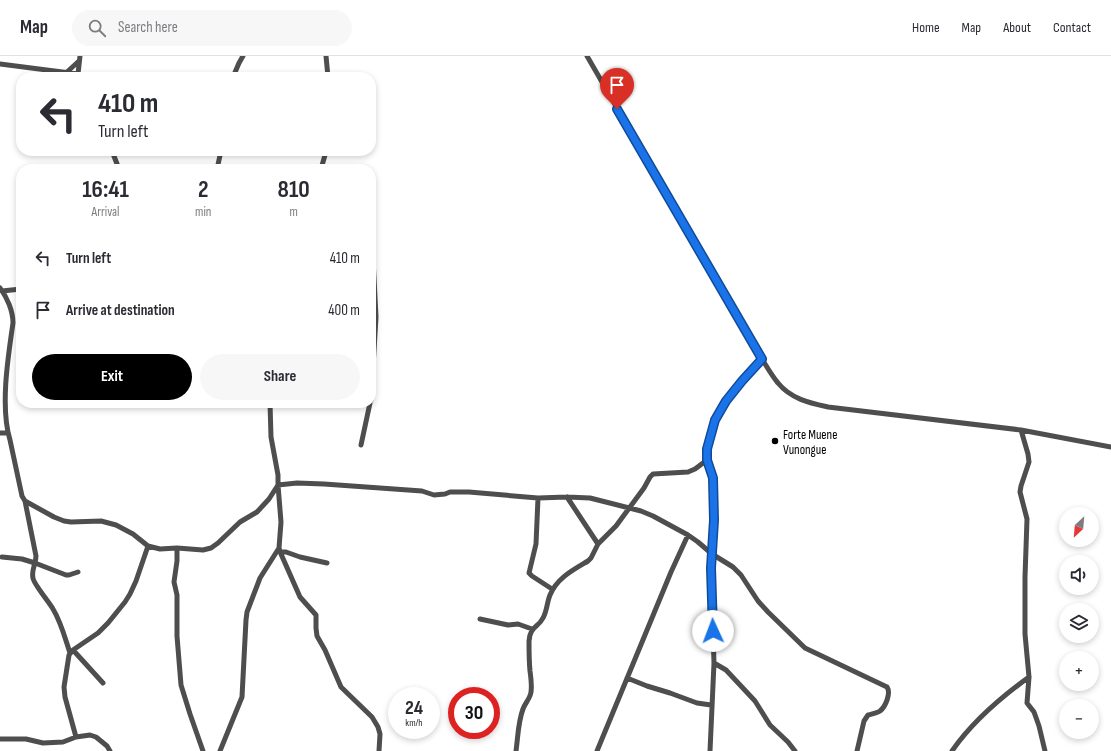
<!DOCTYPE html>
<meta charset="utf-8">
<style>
body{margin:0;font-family:"Sofia Sans Condensed",sans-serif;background:#f7f7f7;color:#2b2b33;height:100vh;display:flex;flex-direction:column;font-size:15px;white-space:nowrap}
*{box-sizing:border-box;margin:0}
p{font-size:13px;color:#7c7c81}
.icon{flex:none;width:22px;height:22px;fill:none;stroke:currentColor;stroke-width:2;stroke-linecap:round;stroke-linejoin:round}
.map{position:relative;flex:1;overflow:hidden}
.panel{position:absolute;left:16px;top:108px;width:360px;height:244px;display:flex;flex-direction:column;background:#fff;border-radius:16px;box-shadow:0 2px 6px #0003}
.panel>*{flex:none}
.guide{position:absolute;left:16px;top:16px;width:360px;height:84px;border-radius:16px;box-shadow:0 2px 6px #0003;background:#fff;color:#2b2b33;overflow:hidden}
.needle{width:26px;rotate:206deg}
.fabs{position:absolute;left:1059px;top:451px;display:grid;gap:8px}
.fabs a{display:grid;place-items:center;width:40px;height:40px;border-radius:50%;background:#fff;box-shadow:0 2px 6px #0003;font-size:20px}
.speed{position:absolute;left:388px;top:631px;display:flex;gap:8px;font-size:20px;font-weight:700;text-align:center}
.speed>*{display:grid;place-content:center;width:52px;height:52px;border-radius:50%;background:#fff;box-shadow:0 2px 6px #0003;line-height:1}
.speed small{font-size:10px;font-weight:400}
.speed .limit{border:6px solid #d22;background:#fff;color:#111}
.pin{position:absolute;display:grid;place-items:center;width:34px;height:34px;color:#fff;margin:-41px -17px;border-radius:50% 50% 50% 0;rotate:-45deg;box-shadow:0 0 4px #0007}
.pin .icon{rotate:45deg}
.me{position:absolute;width:44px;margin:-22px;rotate:358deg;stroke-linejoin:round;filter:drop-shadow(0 0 3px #0008)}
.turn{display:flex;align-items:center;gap:14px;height:84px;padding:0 16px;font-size:18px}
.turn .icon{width:52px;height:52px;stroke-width:2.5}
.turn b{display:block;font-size:28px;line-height:34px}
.eta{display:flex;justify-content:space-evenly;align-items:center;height:68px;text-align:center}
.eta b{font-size:24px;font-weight:700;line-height:28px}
.button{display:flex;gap:8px;margin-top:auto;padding:8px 16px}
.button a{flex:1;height:46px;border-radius:24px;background:#000;color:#fff;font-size:16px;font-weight:700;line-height:46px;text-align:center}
.button a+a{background:#f7f7f7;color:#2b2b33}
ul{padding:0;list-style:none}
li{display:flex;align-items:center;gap:12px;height:52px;padding:0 16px}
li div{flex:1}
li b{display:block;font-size:15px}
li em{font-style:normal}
header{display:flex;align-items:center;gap:24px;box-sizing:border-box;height:56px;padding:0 20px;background:#fff;border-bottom:1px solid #e1e1e2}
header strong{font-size:19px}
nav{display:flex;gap:22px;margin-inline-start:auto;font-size:14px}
.search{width:280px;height:36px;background:#f7f7f7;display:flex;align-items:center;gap:10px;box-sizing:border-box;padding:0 14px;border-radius:22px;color:#7c7c81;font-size:15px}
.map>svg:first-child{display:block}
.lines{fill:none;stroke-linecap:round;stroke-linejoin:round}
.minor{stroke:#4e4e4e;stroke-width:5}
.route-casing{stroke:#114b97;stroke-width:10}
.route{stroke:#1a73e8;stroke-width:7}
.poi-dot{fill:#000;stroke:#fff;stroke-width:1.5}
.labels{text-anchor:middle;stroke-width:4;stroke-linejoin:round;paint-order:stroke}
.poi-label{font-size:13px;fill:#000;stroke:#fff;text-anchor:start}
</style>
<header>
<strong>Map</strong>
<div class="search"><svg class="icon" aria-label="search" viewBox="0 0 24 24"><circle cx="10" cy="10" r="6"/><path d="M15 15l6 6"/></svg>Search here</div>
<nav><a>Home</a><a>Map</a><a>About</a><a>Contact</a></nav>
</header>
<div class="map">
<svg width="1111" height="695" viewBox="0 0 1111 695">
<rect width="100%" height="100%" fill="#fff"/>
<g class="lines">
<path class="minor" d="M326 0 328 21
M587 0 762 303C767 311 772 320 778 327 791 343 810 347 828 351L1021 374 1111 391
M0 8 78 18 93 21
M67 16 79 5
M79 20 78 18 80 0
M233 21 239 7 243 0
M112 95 119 113
M217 113 221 95
M321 113 325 99V95
M371 196 373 203 376 261 371 344
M0 232C7 241 13 255 13 267 8 301 0 351 10 384L22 440 25 445 36 500C36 508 31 514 33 522 33 527 49 546 53 553 61 566 65 582 70 597
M2 235 21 233
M1021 374 1028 398 1029 406 1021 430 1020 436 1027 463 1025 521V578L1029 621 1027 647 1034 656 1039 670 1045 695
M0 377H7
M361 389 370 347
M567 441 598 488
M538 442 536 488 529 517 532 520 552 533
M25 445 54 461 64 465 71 466 101 465 116 469 133 478 148 490 160 493 177 492 203 494 211 492 218 487 240 466 257 456 269 443 278 429V419L271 381 270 347
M177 492V505L174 526 177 539V580L181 629 190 658 203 695
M281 498 282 496H286L300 501 327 507
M2 501 22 503 35 507 66 519H69L78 516
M480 563 508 569 518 568 532 573
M73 594 103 627
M714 607 726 614 755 645 770 669 788 686 795 695
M627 622 647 630 670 637 697 647 711 649
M76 681 65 641 64 631 69 599 73 594 98 577 108 567 125 546 130 538 136 525 148 490
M0 683H26L43 687 63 686 76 681 90 679 96 681 107 690 110 695
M220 695 242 641 246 564 247 556 260 522 279 492
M379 695 380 678 378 671 372 661 341 631 325 594 317 580 316 572V559L300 541 281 498 279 492 281 466 278 429 297 427 324 428 422 435 434 439 445 438 450 436H469L538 442 567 441 590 442 641 455 653 460 688 479 698 486 712 498 733 511 741 519 758 545 768 556 805 592 887 631C891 637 886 650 880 655 877 657 872 658 868 659L864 665 857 695
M516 695C518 681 518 666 523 653 525 647 530 643 531 636 532 629 531 622 530 615 529 605 529 595 529 585 530 570 538 572 543 562 547 555 547 546 550 539 557 522 573 514 588 505L591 502 598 488 616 470 644 432 650 421 653 418 688 416 695 413 707 404
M597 695 671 516 688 479
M710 695 714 607 711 512 714 464 713 422 707 404V393L715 364 726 345 742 325 762 303
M952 695C972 666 1000 642 1029 621"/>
</g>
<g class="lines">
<defs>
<path id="route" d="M617 53 762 303 742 325 726 345 715 364 707 393V404L713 422 714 464 711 512 713 575"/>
</defs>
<use href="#route" class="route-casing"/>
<use href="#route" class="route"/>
</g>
<circle class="poi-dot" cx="775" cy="385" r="4"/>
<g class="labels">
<g class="poi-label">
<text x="783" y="383">Forte Muene<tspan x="783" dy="15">Vunongue</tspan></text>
</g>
</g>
</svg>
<div class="fabs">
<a><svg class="needle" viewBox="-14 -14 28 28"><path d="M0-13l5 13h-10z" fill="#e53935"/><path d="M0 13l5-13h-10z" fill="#7c7c81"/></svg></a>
<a><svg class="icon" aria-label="sound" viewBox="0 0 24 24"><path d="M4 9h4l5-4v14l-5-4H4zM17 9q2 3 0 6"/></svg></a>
<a><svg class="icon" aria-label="layers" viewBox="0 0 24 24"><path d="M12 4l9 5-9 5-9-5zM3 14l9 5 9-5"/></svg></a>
<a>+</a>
<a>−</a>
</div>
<div class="speed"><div>24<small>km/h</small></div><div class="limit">30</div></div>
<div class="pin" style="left:617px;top:53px;background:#d93025"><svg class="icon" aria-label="arrive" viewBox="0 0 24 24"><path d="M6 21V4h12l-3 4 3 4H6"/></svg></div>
<svg class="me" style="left:713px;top:575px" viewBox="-20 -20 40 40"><circle r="19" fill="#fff"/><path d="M0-13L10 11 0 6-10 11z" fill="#1a73e8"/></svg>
<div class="guide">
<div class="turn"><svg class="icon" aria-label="left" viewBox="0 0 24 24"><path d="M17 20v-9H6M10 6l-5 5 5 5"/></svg><div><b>410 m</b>Turn left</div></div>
</div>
<section class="panel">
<div class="eta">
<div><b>16:41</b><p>Arrival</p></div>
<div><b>2</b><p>min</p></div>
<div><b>810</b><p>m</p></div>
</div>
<ul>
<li><svg class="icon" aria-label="left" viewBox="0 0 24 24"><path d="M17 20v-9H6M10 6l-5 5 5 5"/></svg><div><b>Turn left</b></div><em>410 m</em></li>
<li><svg class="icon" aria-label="arrive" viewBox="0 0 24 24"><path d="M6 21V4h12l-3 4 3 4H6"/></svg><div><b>Arrive at destination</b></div><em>400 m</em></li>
</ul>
<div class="button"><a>Exit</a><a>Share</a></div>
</section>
</div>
